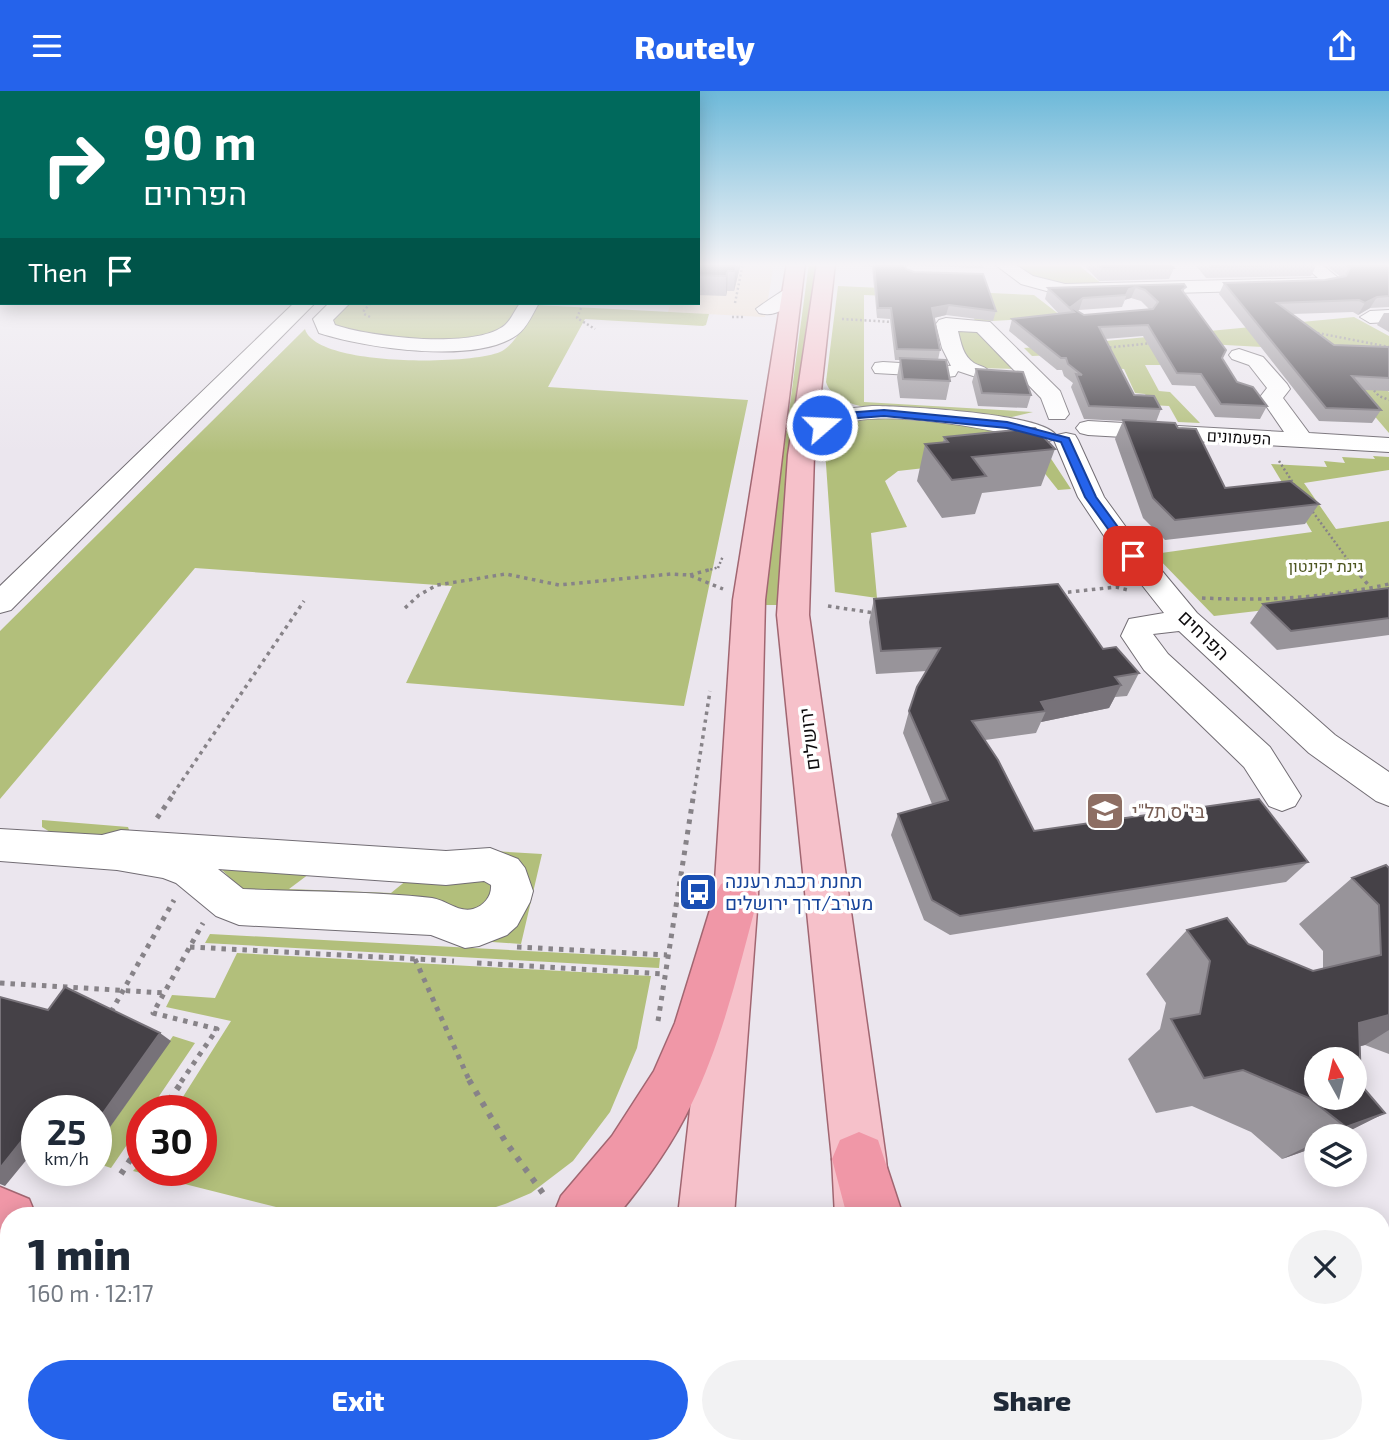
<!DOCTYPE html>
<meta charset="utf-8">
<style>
body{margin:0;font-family:"Exo 2",Heebo,sans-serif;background:#f2f2f3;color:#1f2937;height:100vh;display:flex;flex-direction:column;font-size:26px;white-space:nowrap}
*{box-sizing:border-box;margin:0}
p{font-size:23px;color:#747a83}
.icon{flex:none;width:38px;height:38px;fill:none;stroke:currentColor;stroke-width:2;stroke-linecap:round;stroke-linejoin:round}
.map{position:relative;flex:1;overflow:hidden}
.sheet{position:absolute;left:0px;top:1116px;width:1390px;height:247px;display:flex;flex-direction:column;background:#fff;border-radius:28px 28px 0 0;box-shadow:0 4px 18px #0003}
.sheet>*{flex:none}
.top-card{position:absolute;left:0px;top:0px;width:700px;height:214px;box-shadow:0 4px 18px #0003;background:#00695c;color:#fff;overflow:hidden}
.needle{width:46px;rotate:352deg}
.tools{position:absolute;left:1304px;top:956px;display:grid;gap:14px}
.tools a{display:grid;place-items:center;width:63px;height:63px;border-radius:50%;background:#fff;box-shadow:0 4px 18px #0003;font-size:35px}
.speed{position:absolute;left:21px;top:1004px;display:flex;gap:14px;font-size:35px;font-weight:700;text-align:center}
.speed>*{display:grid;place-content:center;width:91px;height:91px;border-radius:50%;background:#fff;box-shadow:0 4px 18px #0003;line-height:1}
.speed small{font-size:18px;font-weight:400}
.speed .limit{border:10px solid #d22;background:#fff;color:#111}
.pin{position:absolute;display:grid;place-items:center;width:60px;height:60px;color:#fff;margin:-30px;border-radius:14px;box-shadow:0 4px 10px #0006}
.me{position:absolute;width:77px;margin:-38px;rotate:71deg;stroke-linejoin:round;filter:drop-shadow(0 0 5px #0008)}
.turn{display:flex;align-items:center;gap:24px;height:147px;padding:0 28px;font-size:32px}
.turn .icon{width:91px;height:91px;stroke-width:2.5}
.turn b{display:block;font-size:49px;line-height:60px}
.then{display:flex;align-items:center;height:66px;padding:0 28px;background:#0003;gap:14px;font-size:26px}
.round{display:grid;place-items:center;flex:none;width:74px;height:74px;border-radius:37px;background:#f2f2f3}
.head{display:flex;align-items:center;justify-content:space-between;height:119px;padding:0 28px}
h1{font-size:42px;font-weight:800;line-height:52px}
.button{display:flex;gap:14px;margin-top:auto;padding:14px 28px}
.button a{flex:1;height:80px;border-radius:42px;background:#2563eb;color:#fff;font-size:28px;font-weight:800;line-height:80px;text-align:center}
.button a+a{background:#f2f2f3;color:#1f2937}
header{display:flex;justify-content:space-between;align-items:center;height:91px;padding:0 28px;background:#2563eb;color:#fff;font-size:32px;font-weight:800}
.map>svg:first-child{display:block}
.commercial{fill:#ecdcca}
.green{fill:#b2bf7b}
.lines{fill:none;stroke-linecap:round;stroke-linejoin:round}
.minor-casing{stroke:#726d74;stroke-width:2}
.major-casing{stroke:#a16671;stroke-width:3}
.highway-casing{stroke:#a16671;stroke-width:3}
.path-far3{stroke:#878388;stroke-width:2.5;stroke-dasharray:2 2.5;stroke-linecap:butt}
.path-far2{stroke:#878388;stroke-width:3.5;stroke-dasharray:3.5 4.5;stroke-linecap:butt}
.path-far1{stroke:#878388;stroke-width:5;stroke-dasharray:4.5 6;stroke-linecap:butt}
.path{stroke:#878388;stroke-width:6;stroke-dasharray:5 8;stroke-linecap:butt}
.minor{fill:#fff;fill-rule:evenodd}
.major{fill:#f6c1ca;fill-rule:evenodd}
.highway{fill:#f097a7;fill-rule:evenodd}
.wall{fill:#98949a;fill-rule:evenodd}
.shaded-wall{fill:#777279}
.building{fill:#454147;stroke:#777279;stroke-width:2;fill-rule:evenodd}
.route{fill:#2563eb;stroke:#184099;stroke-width:2}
.labels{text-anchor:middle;stroke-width:7;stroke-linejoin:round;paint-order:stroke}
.far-street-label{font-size:16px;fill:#0d0b0d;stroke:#fff}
.far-park-label{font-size:16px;fill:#4e5721;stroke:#fff}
.street-label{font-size:19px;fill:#0d0b0d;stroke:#fff}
.education-label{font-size:19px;fill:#785e54;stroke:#fff;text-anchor:start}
.transit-label{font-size:19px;fill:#164399;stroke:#fff;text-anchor:start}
</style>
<header><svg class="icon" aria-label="menu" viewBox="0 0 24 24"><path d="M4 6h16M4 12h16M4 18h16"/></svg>Routely<svg class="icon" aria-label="share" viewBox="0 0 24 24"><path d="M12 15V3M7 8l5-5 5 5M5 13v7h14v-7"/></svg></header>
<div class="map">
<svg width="1389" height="1362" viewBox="0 0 1389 1362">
<rect width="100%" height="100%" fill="#ebe6ee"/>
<path class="commercial" d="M698 172H774L765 226 668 221 671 212H698Z"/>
<path class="green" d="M809 172H817V175L782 448 781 514H763Z
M1007 172H1076L1107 197C1071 197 1036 195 1007 172Z
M838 195 1034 204 1095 251 1354 226 1389 245V265L1355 264 1389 301V342L1318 259 1169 251 1162 274H1145L1159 300 1170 301 1200 332 1178 331 1169 315 1151 314 1145 303 1135 302 1124 278 1110 277 1104 262 1032 265 1024 257 1074 253 1041 227 975 231 970 208 864 204V311L1033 321 1012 326 860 315C845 311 831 306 826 291Z
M348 212H521L503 237 488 244 463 247 399 250 334 235 332 228Z
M536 214 709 223 706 234 703 235 585 228 548 296 748 309 684 615 406 592 452 495 195 477 0 708V540L305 238C316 276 469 274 500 261 515 255 527 228 536 214Z
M956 237H977L1017 278 979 277 965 273Z
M879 327 1003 336 1042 354 1071 398 1058 399 1031 365 898 380 885 390 907 436 871 442 877 507 835 501 825 359C833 330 853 331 879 327Z
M1373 365 1389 366V379L1304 392 1336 438 1389 430V513L1375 506 1214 525 1154 463 1312 441 1271 373 1327 376 1324 370 1345 372 1342 366 1375 368Z
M42 729 128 736 132 747 50 741 42 736Z
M476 759 542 763 521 853 449 848 507 829Z
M219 776 313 780 289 798 391 802 413 784 497 791 486 821 246 803Z
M210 843 660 867 659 877 205 852Z
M237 862 651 885 637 957 610 1021 573 1070 531 1102 505 1113 469 1125H312L133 1080 142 1070V1080H201V1020H174L231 930 166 916 172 904 215 907Z
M173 945 195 952 149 1020H142V1032L111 1077 96 1072V1056Z
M0 1174 9 1177V1282L0 1278Z
M1381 1185 1389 1189V1362H1297L1296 1355 1381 1354Z
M672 1354 696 1362H193L176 1355Z"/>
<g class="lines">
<defs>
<path id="minor" d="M993 172H1013L1033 185 1065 193 1318 187 1301 172H1320L1342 190 1339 194 1318 198 1065 205 1021 193Z
M791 195 800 201C791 215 777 227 759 222L756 218C758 216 788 196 791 195Z
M294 212H315L11 519 0 522V495Z
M329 212H350L333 229 335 234C370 246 475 259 505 234 511 229 515 219 520 212H539C533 222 527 237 517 244 476 274 365 257 319 242L313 228Z
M1389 219V231L1370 232 1360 226 1370 220Z
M946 227 990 231 1060 300 1069 323 1065 328H1049L1041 307 977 241 958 240C961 252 963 265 974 272 981 276 985 275 990 281L987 286 979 287 958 280 955 285 947 286 875 282 872 277 875 272 883 271 951 275 942 257 936 233 939 229Z
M1239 258 1263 266 1287 293 1290 298 1283 307 1309 342 1389 347V361L1088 344 1080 342 1076 337 1080 332 1088 330 1284 341 1260 306 1267 297 1249 274 1232 268 1229 264 1232 260Z
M872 315C902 315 1041 322 1056 344L1052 349 1044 351C1000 340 876 314 836 336 824 342 817 358 810 369L801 371 792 369 789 364C817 323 822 320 872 315Z
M1066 342 1075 344 1078 349 1104 406 1128 439 1197 522 1335 644 1389 681V715L1376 710 1309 662 1179 540 1153 543 1168 563 1270 656 1301 705 1295 715 1282 720 1269 715 1244 676 1144 579 1121 545 1129 528 1164 522 1108 451 1078 406 1054 349 1057 344Z
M0 738 102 744 121 739 446 760 490 757 518 768 525 777 533 800 530 811 517 835 507 844 479 855 465 857 431 844 239 834 216 825 176 792 163 787 117 779 0 770ZM218 778 446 794 484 790 491 794C492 805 484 815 473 818 459 822 446 809 432 807 370 800 305 801 243 798Z"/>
<path id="major" d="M787 172H805L765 509 758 806 734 1125H678L714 806 733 509Z
M817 172H835L814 364 809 524 886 1068 891 1125H835L832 1068 777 524 788 364Z
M653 1354H719L718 1362H652Z
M842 1354H908V1362H842Z"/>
<path id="highway" d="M736 787 751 793 758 806C739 877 723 948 691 1014 672 1054 645 1091 617 1125H553L561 1105 612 1045 654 980 675 932 714 806 721 793Z
M859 1041 878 1049 903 1125H847L832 1068 840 1049Z
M0 1096 29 1108 36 1125H9V1156L0 1152Z
M775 1354H862L865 1362H778Z
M954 1354H1024L1027 1362H957Z"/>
</defs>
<use href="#minor" class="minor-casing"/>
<use href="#major" class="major-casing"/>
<use href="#highway" class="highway-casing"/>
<path class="path-far3" d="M735 212 743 172
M581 217 577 227 595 238
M370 226 364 223V219L371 212
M732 226H745
M842 228 893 231
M1313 241 1389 256
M1105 257 1152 252
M1371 296 1379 305 1389 309
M1279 370 1297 398
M1310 417 1356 480
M718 477 723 465
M706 480 719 476"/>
<path class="path-far2" d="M1355 478 1370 496
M690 484 712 478
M1060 502 1116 496 1128 499
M1202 507C1265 510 1328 507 1389 493
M828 515 874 522
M405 517 419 504 437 494 506 483 559 494 671 483 689 484 723 498
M173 703 304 510
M694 703 710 600"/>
<path class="path-far1" d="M157 727 175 701
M190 856 454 870
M517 856 667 864
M415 868 470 991
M477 872 665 883
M0 892 165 902
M111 921 174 809
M658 930 694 701
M181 991 217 938 153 922 203 832"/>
<path class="path" d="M469 989 505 1050 545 1105
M162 1020 183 989
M121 1083 142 1051
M609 1362 610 1354"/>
<use href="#minor" class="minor"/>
<use href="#major" class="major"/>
<use href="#highway" class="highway"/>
</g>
<path class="wall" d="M698 172H741L734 200H727L726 205 698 204Z
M862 172H984L983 177 921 175 911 172 905 176 906 178 996 220 993 230 946 224 934 227 940 259 938 269 950 290 946 309 900 307 897 286 900 269H895L890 228 877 227 872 176 862 175Z
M1082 172H1171L1174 177 1169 188 1099 190Z
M1194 172H1315L1317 173 1311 185 1206 187Z
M1323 172H1389V216L1370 217 1358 224 1353 221 1292 223 1334 254 1389 256V300L1364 299 1381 319 1372 332 1319 330 1219 203 1224 192 1325 189 1341 186Z
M1184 193V202L1222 267 1237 291 1267 315 1260 328 1215 326 1195 295 1172 294 1143 245 1105 248 1134 304 1161 318 1156 331 1178 337 1225 397 1319 413 1305 433 1165 449 1143 427 1115 348 1123 330 1084 328 1071 296 1073 292 1064 285 1062 279H1057L1009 240 1012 228 1059 223 1045 208 1048 197ZM1131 207 1141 210 1149 218 1084 224 1077 220 1079 219 1122 216 1124 209Z
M1384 222H1389V241L1377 234Z
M976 278 1031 304 1027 317 978 315 972 291Z
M944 346 1055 358 1041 395 982 402 975 423 942 427 917 390 925 353 943 351Z
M1389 497V544L1277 559 1250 532 1263 513Z
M874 508 1103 558 1139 582 1127 605 1115 606 1109 617 1041 631 1036 642 985 649 1034 740 1308 771 1286 791 950 844 924 829 891 744 898 723 932 713 903 642 909 620 927 580 876 583 869 531Z
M1389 777V963L1365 954 1360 955 1361 994 1385 1022 1339 1045H1316V1056L1282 1068 1251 1041 1192 1015 1156 1022 1128 968 1160 938 1166 912 1146 883 1187 839 1248 853 1313 880 1323 877V860L1299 833 1352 787Z"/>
<path class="shaded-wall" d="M737 172H741L734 200 735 180Z
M902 172H911L901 180Z
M728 180 727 200 726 205V185Z
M1136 196 1131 207 1124 209 1122 216 1129 198Z
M1377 206 1370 217 1358 224 1365 212Z
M1083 207 1079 219 1073 224 1074 221 1071 216Z
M949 214 946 224 929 228 932 217Z
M1121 594 1109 617 1041 631 1046 620 1041 611Z
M1389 924V939L1365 954 1299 971 1359 932Z
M160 942 171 950 96 1056V1032Z
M1385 1022 1339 1045H1329L1346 1036Z
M24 1047 37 1053V1056L5 1095 0 1093V1077Z
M1316 1051V1056L1282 1068Z"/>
<path class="building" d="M698 172H737L735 180H728L726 185 698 184Z
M874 172H903L906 178 914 181 983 183 996 220 949 214 932 217 940 259 897 258 891 217H878Z
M1096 172H1171L1174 177 1103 178Z
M1208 172H1315L1317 173 1211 176Z
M1343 172H1389V205L1377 206 1365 212 1359 209 1277 212 1334 254 1389 256V287L1352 285 1381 319 1326 317 1224 192 1325 189 1346 185 1350 177Z
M1184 193 1186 196 1182 199 1226 259 1222 267 1237 291 1253 296 1267 315 1221 313 1201 283 1177 282 1148 234 1099 236 1134 304 1154 305 1161 318 1089 315 1076 283 1082 284 1068 273 1066 267H1061L1012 228 1074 221 1048 197ZM1136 196 1145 199 1158 211 1153 218 1084 224 1071 216 1083 207 1126 204 1129 198Z
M900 267 946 269 950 290 903 288Z
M976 278 1023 281 1031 304 982 302Z
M1123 329 1175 332 1178 337 1196 338 1225 397 1290 390 1319 413 1175 429 1153 407Z
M1035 337 1055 358 972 366 986 385 952 389 925 353 948 351 944 346Z
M1058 493 1103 558 1116 556 1139 582 1115 586 1121 594 1041 611 1046 620 972 630 998 669 1034 740 1259 708 1308 771 960 825 932 809 898 723 948 709 909 620 917 596 940 557 881 560 874 508Z
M1389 497V527L1291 540 1263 513Z
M1386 774 1389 777V924L1359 932 1361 994 1385 1022 1346 1036 1309 1007 1243 979 1204 987 1171 928 1200 923 1210 870 1187 839 1227 827 1248 853 1313 880 1381 864 1379 814 1352 787ZM1316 968H1354V1006H1316Z
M65 896 160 942 96 1032V1020H37V1051L24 1047 0 1077V906L48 919Z"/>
<linearGradient id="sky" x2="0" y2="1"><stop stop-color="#6db9d9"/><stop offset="0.48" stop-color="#f6f4f7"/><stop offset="1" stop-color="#f6f4f7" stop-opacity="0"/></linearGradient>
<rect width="1389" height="362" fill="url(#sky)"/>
<path class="route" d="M884 319 1007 331 1069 347 1096 406 1139 465 1133 468 1129 467 1085 406 1061 351 1007 337 884 325 845 328 822 337 817 334 844 322Z"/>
<defs>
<symbol id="school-square" viewBox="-11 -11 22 22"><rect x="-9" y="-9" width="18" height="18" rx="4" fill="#8d6e63" stroke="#fff"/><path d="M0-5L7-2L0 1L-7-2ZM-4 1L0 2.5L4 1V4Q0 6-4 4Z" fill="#fff"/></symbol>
<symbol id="bus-square" viewBox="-11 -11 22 22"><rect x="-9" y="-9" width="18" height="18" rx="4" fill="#1a4fb4" stroke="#fff"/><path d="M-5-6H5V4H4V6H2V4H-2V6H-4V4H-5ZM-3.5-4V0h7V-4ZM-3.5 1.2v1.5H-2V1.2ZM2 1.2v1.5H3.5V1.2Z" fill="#fff"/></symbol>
</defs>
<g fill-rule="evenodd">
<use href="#school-square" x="1083" y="698" width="44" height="44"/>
<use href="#bus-square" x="676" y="779" width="44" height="44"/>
</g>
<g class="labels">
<g class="far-street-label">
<text transform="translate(1239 346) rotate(3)" y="6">הפעמונים</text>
</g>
<g class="far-park-label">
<text x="1326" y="481">גינת יקינטון</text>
</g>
<g class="street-label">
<text transform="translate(1204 544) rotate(44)" y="7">הפרחים</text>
<text transform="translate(809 648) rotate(-97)" y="7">ירושלים</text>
</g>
<g class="education-label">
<text x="1132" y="727">בי"ס תל"י</text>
</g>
<g class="transit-label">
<text x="725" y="797">תחנת רכבת רעננה<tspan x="725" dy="22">מערב/דרך ירושלים</tspan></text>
</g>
</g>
</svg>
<div class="tools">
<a><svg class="needle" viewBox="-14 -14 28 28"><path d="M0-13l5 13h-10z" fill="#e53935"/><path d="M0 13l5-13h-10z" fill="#747a83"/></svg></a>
<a><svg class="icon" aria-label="layers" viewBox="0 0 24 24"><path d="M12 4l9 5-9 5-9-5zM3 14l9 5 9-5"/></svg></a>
</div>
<div class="speed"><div>25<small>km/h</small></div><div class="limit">30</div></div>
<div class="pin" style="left:1133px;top:465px;background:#d93025"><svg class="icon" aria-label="arrive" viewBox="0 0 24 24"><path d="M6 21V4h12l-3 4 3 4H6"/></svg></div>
<svg class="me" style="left:822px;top:334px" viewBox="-20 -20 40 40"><circle r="17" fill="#2563eb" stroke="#fff" stroke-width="3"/><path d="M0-11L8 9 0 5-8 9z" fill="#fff"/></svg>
<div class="top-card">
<div class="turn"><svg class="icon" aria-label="right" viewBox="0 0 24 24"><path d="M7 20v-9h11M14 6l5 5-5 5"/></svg><div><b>90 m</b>הפרחים</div></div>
<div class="then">Then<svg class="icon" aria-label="arrive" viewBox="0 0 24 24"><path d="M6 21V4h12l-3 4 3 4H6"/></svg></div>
</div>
<section class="sheet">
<div class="head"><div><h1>1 min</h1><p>160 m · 12:17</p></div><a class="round"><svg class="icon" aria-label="close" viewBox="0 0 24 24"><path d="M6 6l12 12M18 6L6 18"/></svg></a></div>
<div class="button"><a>Exit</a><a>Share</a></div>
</section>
</div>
